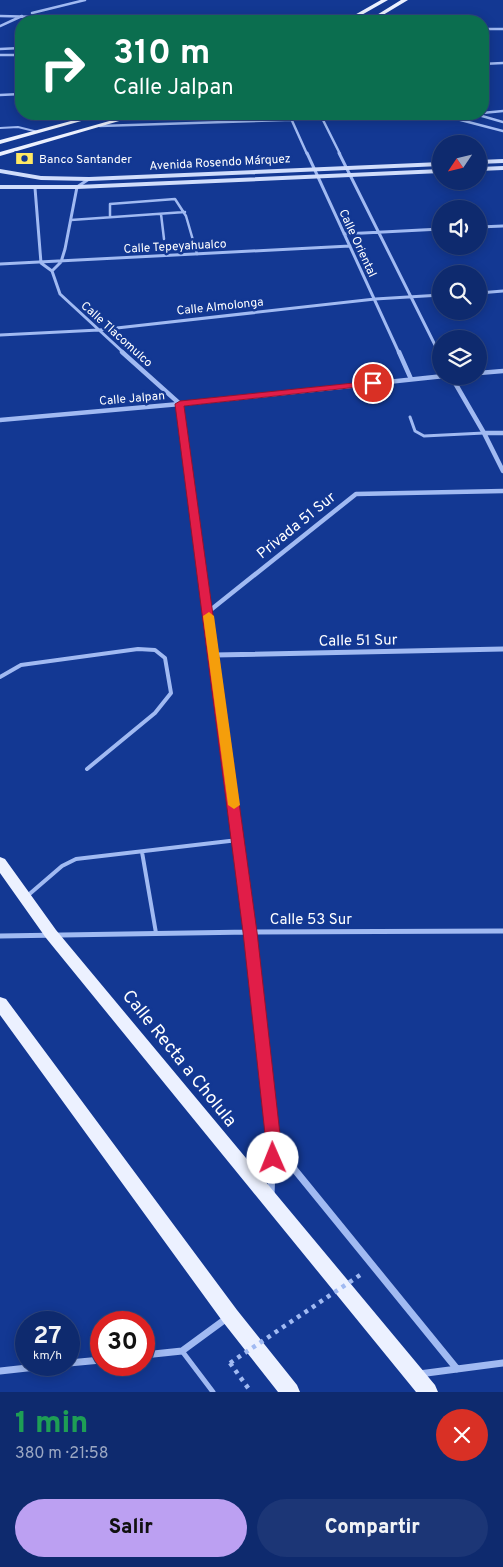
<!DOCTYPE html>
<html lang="es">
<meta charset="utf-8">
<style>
body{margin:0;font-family:Overpass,sans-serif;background:#1c3676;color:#f1f3f6;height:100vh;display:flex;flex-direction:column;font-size:19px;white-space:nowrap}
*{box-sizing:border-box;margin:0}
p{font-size:16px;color:#9ba7c2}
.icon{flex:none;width:28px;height:28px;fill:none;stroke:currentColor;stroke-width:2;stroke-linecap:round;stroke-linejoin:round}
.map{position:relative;height:1392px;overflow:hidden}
.details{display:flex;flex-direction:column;background:#0e2a6e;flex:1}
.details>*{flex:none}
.guide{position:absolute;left:15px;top:15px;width:474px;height:105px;border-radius:20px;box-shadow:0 2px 12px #0003,0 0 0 1px #2e4681;background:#0b6e4f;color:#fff;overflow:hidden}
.needle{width:32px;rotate:235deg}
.tools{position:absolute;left:432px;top:135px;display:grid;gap:10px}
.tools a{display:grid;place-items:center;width:55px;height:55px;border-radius:50%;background:#0e2a6e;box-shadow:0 2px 12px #0003,0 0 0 1px #2e4681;font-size:25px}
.speed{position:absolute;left:15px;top:1311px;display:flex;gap:10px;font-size:25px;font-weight:700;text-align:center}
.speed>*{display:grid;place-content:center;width:65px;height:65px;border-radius:50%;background:#0e2a6e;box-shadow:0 2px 12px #0003,0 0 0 1px #2e4681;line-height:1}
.speed small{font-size:12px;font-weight:400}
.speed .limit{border:8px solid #d22;background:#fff;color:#111}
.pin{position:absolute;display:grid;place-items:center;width:42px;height:42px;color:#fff;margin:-21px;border:2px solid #fff;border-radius:50%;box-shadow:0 1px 5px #0007}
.me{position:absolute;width:55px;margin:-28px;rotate:359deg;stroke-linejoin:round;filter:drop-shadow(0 0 4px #0008)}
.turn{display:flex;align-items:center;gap:18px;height:105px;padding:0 15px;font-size:22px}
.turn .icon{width:65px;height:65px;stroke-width:2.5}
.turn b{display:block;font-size:35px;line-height:42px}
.round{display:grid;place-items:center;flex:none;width:52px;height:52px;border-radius:26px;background:#1c3676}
.head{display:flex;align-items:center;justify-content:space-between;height:85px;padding:0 15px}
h1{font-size:30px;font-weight:800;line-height:38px;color:#1e9e55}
.action{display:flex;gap:10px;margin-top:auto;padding:10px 15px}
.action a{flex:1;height:58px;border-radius:30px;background:#bca0f2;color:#111;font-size:20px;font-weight:800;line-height:58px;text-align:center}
.action a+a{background:#1c3676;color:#f1f3f6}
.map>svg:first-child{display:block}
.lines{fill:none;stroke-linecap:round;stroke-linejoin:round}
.path{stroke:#a1baf2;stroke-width:4.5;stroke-dasharray:4 5;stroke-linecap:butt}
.lane-far4{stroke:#a1baf2;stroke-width:2}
.lane-far3{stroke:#a1baf2;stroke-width:2.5}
.lane-far2{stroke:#a1baf2;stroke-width:3}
.lane-far1{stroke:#a1baf2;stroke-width:4}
.lane{stroke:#a1baf2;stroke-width:5}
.street-far4{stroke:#a1baf2;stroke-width:2.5}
.street-far3{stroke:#a1baf2;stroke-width:3}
.street-far2{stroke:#a1baf2;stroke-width:4.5}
.street-far1{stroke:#a1baf2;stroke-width:5}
.street{stroke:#a1baf2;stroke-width:7}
.secondary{fill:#d0ddfc;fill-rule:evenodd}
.primary{fill:#ecf1ff;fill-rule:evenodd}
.path-bridge{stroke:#a1baf2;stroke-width:4.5;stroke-dasharray:4 5;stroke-linecap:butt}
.route{fill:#e11d48;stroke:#92132f}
.slow{fill:#f59e0b}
.labels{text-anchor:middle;stroke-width:5;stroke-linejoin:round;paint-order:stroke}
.far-poi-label{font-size:12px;fill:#fff;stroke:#133893;text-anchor:start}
.far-street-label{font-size:12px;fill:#fff;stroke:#133893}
.street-label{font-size:15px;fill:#fff;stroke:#133893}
.near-street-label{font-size:18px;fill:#fff;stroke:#133893}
</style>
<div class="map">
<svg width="503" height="1392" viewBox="0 0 503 1392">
<rect width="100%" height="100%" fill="#133893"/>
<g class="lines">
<path class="path" d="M230 1363 251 1392"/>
<path class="lane-far4" d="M0 128 18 127 38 132"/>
<path class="lane-far3" d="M161 214 164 239
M110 217V204L175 199 186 216 197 254
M71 220 185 212"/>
<path class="lane-far2" d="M410 417 415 431 424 436 484 433"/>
<path class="lane-far1" d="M0 677 21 665 138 649 155 650 165 658 171 693 155 713 87 769
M142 852 156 933
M26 897 62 866 76 859 238 840"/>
<path class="lane" d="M182 1351 213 1392"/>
<path class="street-far4" d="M32 13 85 0
M0 16 201 21
M0 26 22 16
M482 29H503
M0 49 21 48
M0 55H21
M482 64 503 63
M0 95 21 94
M482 113 503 111
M289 114 307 154
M320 114 340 154
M475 114 503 122
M449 117 503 131
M100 126 471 114"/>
<path class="street-far3" d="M307 153 399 353
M339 153 439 353
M35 188 41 263 52 271 60 294 124 353
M479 227 503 226
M344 234 441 229
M0 264 350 246
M52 271 61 262 65 249 77 187 89 179
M479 293 503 291
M0 335 99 330 375 299 441 295"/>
<path class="street-far2" d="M122 352 180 404
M399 352 411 379
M439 352 441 357
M479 373 503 371
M451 376 484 433 503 471
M180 404 208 613
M0 420 180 404 444 376
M484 433H503
M208 612 356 494 503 491"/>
<path class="street-far1" d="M208 612 252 952
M214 655 503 649
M0 936 250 932 503 931"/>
<path class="street" d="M252 951 273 1143 271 1195
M273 1143 457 1369
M144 1355 182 1351 227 1318
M69 1363 101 1360
M0 1371 54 1365
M419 1374 503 1363"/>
<path class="secondary" d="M503 159V163L479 164V160Z
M441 162V166L89 181 41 180 0 173V169L41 176 89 177Z
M503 166V170L479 171V167Z
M441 169V173L77 189H0V185H77Z"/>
<path class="primary" d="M381 0H388L351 21H344Z
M401 0H408L373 21H367Z
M97 114H106L0 144V140Z
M134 114H143L0 156V152Z
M0 857 5 859 56 930 435 1385 438 1392H416L46 938 0 873Z
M0 997 6 999 237 1310 297 1385 300 1392H278L223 1322 0 1015Z"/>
<path class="path-bridge" d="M230 1363 363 1273"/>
</g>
<path class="route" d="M373 381 377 383 376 385 184 406 257 932 281 1143V1158L278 1163 273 1165 267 1163 265 1158 266 1143 243 932 175 404 180 401Z"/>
<path class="slow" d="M209 612 214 616 240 805 234 809 228 805 203 616Z"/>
<defs>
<symbol id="bank-bare" viewBox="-9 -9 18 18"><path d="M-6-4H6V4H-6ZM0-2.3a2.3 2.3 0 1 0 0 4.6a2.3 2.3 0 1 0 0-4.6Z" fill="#ffe962" stroke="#133893" stroke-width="2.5" paint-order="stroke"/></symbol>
</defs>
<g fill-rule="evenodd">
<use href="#bank-bare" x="12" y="146" width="25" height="25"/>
</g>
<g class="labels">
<g class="far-poi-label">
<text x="39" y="163">Banco Santander</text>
</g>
<g class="far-street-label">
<text transform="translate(220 162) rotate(-3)" y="4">Avenida Rosendo Márquez</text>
<text transform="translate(358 243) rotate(65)" y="4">Calle Oriental</text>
<text transform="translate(175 246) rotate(-3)" y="4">Calle Tepeyahualco</text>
<text transform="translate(220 306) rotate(-6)" y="4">Calle Almolonga</text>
<text transform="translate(117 334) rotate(42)" y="4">Calle Tlacomulco</text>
<text transform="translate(132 398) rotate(-5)" y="4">Calle Jalpan</text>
</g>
<g class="street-label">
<text transform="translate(296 525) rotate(-39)" y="5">Privada 51 Sur</text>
<text transform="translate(358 640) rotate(-1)" y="5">Calle 51 Sur</text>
<text x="311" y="924">Calle 53 Sur</text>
</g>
<g class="near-street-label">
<text transform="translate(180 1058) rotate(51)" y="6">Calle Recta a Cholula</text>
</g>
</g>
</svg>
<div class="tools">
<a><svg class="needle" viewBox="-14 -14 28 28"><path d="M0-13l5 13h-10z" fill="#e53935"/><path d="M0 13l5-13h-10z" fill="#9ba7c2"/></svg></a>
<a><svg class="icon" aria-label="sound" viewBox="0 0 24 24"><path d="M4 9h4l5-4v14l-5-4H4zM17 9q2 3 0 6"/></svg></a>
<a><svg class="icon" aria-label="search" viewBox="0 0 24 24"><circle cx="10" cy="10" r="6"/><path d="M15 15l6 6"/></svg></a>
<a><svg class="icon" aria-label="layers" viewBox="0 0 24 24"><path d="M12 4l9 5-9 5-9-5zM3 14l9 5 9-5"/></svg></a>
</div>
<div class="speed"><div>27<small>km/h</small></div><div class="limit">30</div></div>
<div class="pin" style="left:373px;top:383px;background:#d93025"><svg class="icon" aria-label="arrive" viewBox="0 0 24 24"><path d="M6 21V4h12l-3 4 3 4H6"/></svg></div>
<svg class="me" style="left:273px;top:1158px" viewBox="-20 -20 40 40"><circle r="19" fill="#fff"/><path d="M0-13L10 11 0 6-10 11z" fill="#e11d48"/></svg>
<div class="guide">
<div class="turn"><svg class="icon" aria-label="right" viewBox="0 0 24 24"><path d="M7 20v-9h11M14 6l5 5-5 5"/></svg><div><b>310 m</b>Calle Jalpan</div></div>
</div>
</div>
<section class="details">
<div class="head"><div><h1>1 min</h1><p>380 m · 21:58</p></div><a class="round" style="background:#d93025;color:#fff"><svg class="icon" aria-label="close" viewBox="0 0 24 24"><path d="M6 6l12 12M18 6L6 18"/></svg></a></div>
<div class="action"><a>Salir</a><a>Compartir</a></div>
</section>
